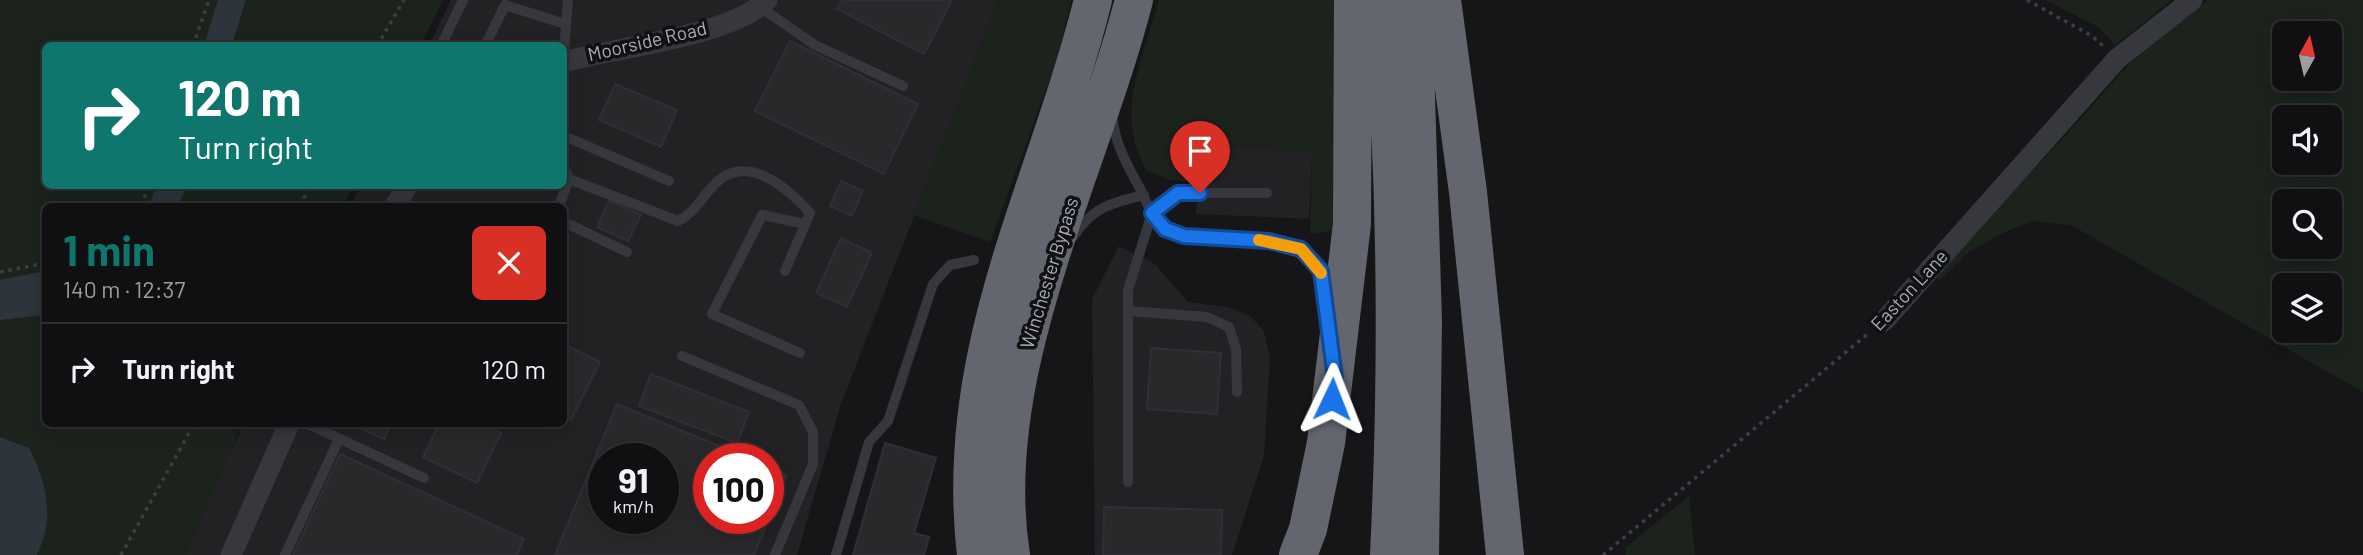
<!DOCTYPE html>
<meta charset="utf-8">
<style>
body{margin:0;font-family:Barlow,sans-serif;background:#1e1e20;color:#f1f3f6;height:100vh;display:flex;flex-direction:column;font-size:26px;white-space:nowrap}
*{box-sizing:border-box;margin:0}
p{font-size:23px;color:#9c9d9f}
.icon{flex:none;width:38px;height:38px;fill:none;stroke:currentColor;stroke-width:2;stroke-linecap:round;stroke-linejoin:round}
.map{position:relative;flex:1;overflow:hidden}
.details{position:absolute;left:42px;top:203px;width:525px;height:224px;display:flex;flex-direction:column;background:#101012;border-radius:10px;box-shadow:0 4px 18px #0003,0 0 0 2px #303032}
.details>*{flex:none}
.guide{position:absolute;left:42px;top:42px;width:525px;height:147px;border-radius:10px;box-shadow:0 4px 18px #0003,0 0 0 2px #303032;background:#0f766e;color:#fff;overflow:hidden}
.needle{width:46px;rotate:8deg}
.tools{position:absolute;left:2272px;top:21px;display:grid;gap:14px}
.tools a{display:grid;place-items:center;width:70px;height:70px;border-radius:10px;background:#101012;box-shadow:0 4px 18px #0003,0 0 0 2px #303032;font-size:35px}
.speed{position:absolute;left:588px;top:443px;display:flex;gap:14px;font-size:35px;font-weight:700;text-align:center}
.speed>*{display:grid;place-content:center;width:91px;height:91px;border-radius:50%;background:#101012;box-shadow:0 4px 18px #0003,0 0 0 2px #303032;line-height:1}
.speed small{font-size:18px;font-weight:400}
.speed .limit{border:10px solid #d22;background:#fff;color:#111}
.pin{position:absolute;display:grid;place-items:center;width:60px;height:60px;color:#fff;margin:-72px -30px;border-radius:50% 50% 50% 0;rotate:-45deg;box-shadow:0 0 7px #0007}
.pin .icon{rotate:45deg}
.me{position:absolute;width:77px;margin:-38px;rotate:2deg;stroke-linejoin:round;filter:drop-shadow(0 0 5px #0008)}
.turn{display:flex;align-items:center;gap:24px;height:147px;padding:0 21px;font-size:32px}
.turn .icon{width:91px;height:91px;stroke-width:2.5}
.turn b{display:block;font-size:49px;line-height:60px}
.round{display:grid;place-items:center;flex:none;width:74px;height:74px;border-radius:10px;background:#1e1e20}
.headline{display:flex;align-items:center;justify-content:space-between;height:119px;padding:0 21px}
h1{font-size:42px;font-weight:700;line-height:52px;color:#0f766e}
ul{padding:0;list-style:none}
li{display:flex;align-items:center;gap:21px;height:91px;padding:0 21px;border-top:2px solid #303032}
li div{flex:1}
li b{display:block;font-size:26px}
li em{font-style:normal}
.map>svg:first-child{display:block}
.built{fill:#222225;fill-rule:evenodd}
.green{fill:#1c231d;fill-rule:evenodd}
.water{fill:#2c353c}
.building{fill:#29292c;stroke:#303034;stroke-width:2;fill-rule:evenodd}
.lines{fill:none;stroke-linecap:round;stroke-linejoin:round}
.path{stroke:#3d3f44;stroke-width:3.5;stroke-dasharray:3.5 5;stroke-linecap:butt}
.lane{stroke:#37383d;stroke-width:10}
.street{stroke:#37383d;stroke-width:21}
.highway{stroke:#63666e;stroke-width:38}
.route-casing{stroke:#114b97;stroke-width:18}
.route{stroke:#1a73e8;stroke-width:12}
.slow{stroke:#f59e0b;stroke-width:12}
.labels{text-anchor:middle;stroke-width:7;stroke-linejoin:round;paint-order:stroke}
.street-label{font-size:19px;fill:#a8adb8;stroke:#111113}
</style>
<div class="map">
<svg width="2363" height="555" viewBox="0 0 2363 555">
<rect width="100%" height="100%" fill="#161618"/>
<path class="built" d="M451 0H998L841 404 797 555H180L244 424H564V206H350L360 186H564V46L429 45ZM604 458H663V518H604ZM709 458H768V518H709Z
M1201 145 1312 151 1309 219 1196 214Z
M1119 246 1155 264 1188 302 1228 307 1250 316 1264 331 1270 359 1264 456 1232 555H1095L1092 299Z"/>
<path class="green" d="M0 0H234L219 45 46 46V186H170L161 206H46L45 300 0 306Z
M246 0H443L421 45 232 46Z
M998 0H1071L1058 57 990 242 913 215Z
M1159 0H1343L1335 230 1310 234 1312 151 1201 145 1198 182 1171 180 1147 171C1113 114 1143 59 1159 0Z
M2046 0H2172L2115 45 2100 28Z
M2208 0H2363V392L2071 225 2033 221 2005 232 1970 251 1940 280 1934 274 2070 131 2129 64ZM2284 33H2329V79H2284ZM2284 117H2329V163H2284ZM2284 201H2329V247H2284ZM2284 285H2329V331H2284Z
M187 186H353L343 206H178Z
M45 315 46 424H242L186 555H37L42 545 29 448 0 437V320Z
M1689 496 1695 555H1626L1625 548Z"/>
<path class="water" d="M218 0H246L232 45H204Z
M157 186H187L178 206H148Z
M45 271V315L0 320V280Z
M0 437 29 448C47 482 55 519 37 555H0Z"/>
<path class="building" d="M842 0H952L924 54 837 9Z
M790 41 918 104 884 174 755 111Z
M615 84 677 110 661 147 599 120Z
M841 181 863 191 852 216 830 206Z
M609 200 641 215 628 241 597 227Z
M841 238 872 253 847 307 816 293Z
M564 344 600 362 571 420 564 416Z
M1151 348 1221 353 1217 414 1147 409Z
M651 374 749 412 737 443 639 406Z
M617 404 748 458H709V518H768V467L787 475 754 555H555ZM604 458H663V518H604Z
M364 424H391L384 439 362 429Z
M439 424H482L501 433 477 483 423 457Z
M885 443 936 458 914 533 929 537 924 555H853Z
M340 454 524 539 517 555H293Z
M1104 507 1222 510 1221 555H1103Z"/>
<g class="lines">
<path class="path" d="M2027 0 2092 36 2103 46
M193 46 209 0
M377 46 404 0
M142 206 148 186
M300 206 310 186
M0 272 46 263
M121 555 194 424
M1603 555 1870 332"/>
<path class="lane" d="M760 7 815 45 903 86
M441 46 463 0
M485 46 505 5 565 24
M564 51 568 0
M1112 115C1115 143 1125 161 1138 185 1146 199 1152 221 1167 229 1206 251 1301 221 1321 272 1325 282 1324 298 1326 309
M564 136 669 181
M569 179 678 221C698 212 706 187 725 176 756 159 791 192 810 213L785 271
M559 206 569 179 564 168
M564 222 627 252
M1074 236C1091 208 1113 202 1144 195
M1128 311 1207 317 1229 327 1236 349 1237 392
M800 353 712 314 762 215 805 224
M682 356 799 405 813 432V464L775 555
M308 424 424 478
M1128 482V290L1152 213 1178 193H1267
M285 555 339 439
M836 555 869 442 888 421 933 284 950 265 974 260"/>
<path class="street" d="M564 62C616 47 729 37 767 0
M395 206 407 186
M1884 321 2117 59 2192 0
M231 555 289 424"/>
<path class="highway" d="M1382 0C1397 184 1398 370 1389 555
M1413 0 1423 321 1420 555
M1442 0 1468 192 1505 555
M976 555C952 349 1045 191 1093 0
M1011 555C982 372 1089 174 1134 0
M1298 555 1308 529 1326 443 1352 224 1353 0"/>
</g>
<g class="lines">
<defs>
<path id="route" d="M1200 193H1178L1152 213 1165 229 1184 236 1269 241 1301 249 1321 271 1335 378 1332 399"/>
</defs>
<use href="#route" class="route-casing"/>
<use href="#route" class="route"/>
<path class="slow" d="M1259 240 1301 249 1321 273"/>
</g>
<g class="labels">
<g class="street-label">
<text transform="translate(647 41) rotate(-13)" y="7">Moorside Road</text>
<text transform="translate(1049 273) rotate(-73)" y="7">Winchester Bypass</text>
<text transform="translate(1909 290) rotate(-47)" y="7">Easton Lane</text>
</g>
</g>
</svg>
<div class="tools">
<a><svg class="needle" viewBox="-14 -14 28 28"><path d="M0-13l5 13h-10z" fill="#e53935"/><path d="M0 13l5-13h-10z" fill="#9c9d9f"/></svg></a>
<a><svg class="icon" aria-label="sound" viewBox="0 0 24 24"><path d="M4 9h4l5-4v14l-5-4H4zM17 9q2 3 0 6"/></svg></a>
<a><svg class="icon" aria-label="search" viewBox="0 0 24 24"><circle cx="10" cy="10" r="6"/><path d="M15 15l6 6"/></svg></a>
<a><svg class="icon" aria-label="layers" viewBox="0 0 24 24"><path d="M12 4l9 5-9 5-9-5zM3 14l9 5 9-5"/></svg></a>
</div>
<div class="speed"><div>91<small>km/h</small></div><div class="limit">100</div></div>
<div class="pin" style="left:1200px;top:193px;background:#d93025"><svg class="icon" aria-label="arrive" viewBox="0 0 24 24"><path d="M6 21V4h12l-3 4 3 4H6"/></svg></div>
<svg class="me" style="left:1332px;top:399px" viewBox="-20 -20 40 40"><path d="M0-17L14 15 0 8-14 15z" fill="#1a73e8" stroke="#fff" stroke-width="4"/></svg>
<div class="guide">
<div class="turn"><svg class="icon" aria-label="right" viewBox="0 0 24 24"><path d="M7 20v-9h11M14 6l5 5-5 5"/></svg><div><b>120 m</b>Turn right</div></div>
</div>
<section class="details">
<div class="headline"><div><h1>1 min</h1><p>140 m · 12:37</p></div><a class="round" style="background:#d93025;color:#fff"><svg class="icon" aria-label="close" viewBox="0 0 24 24"><path d="M6 6l12 12M18 6L6 18"/></svg></a></div>
<ul>
<li><svg class="icon" aria-label="right" viewBox="0 0 24 24"><path d="M7 20v-9h11M14 6l5 5-5 5"/></svg><div><b>Turn right</b></div><em>120 m</em></li>
</ul>
</section>
</div>
